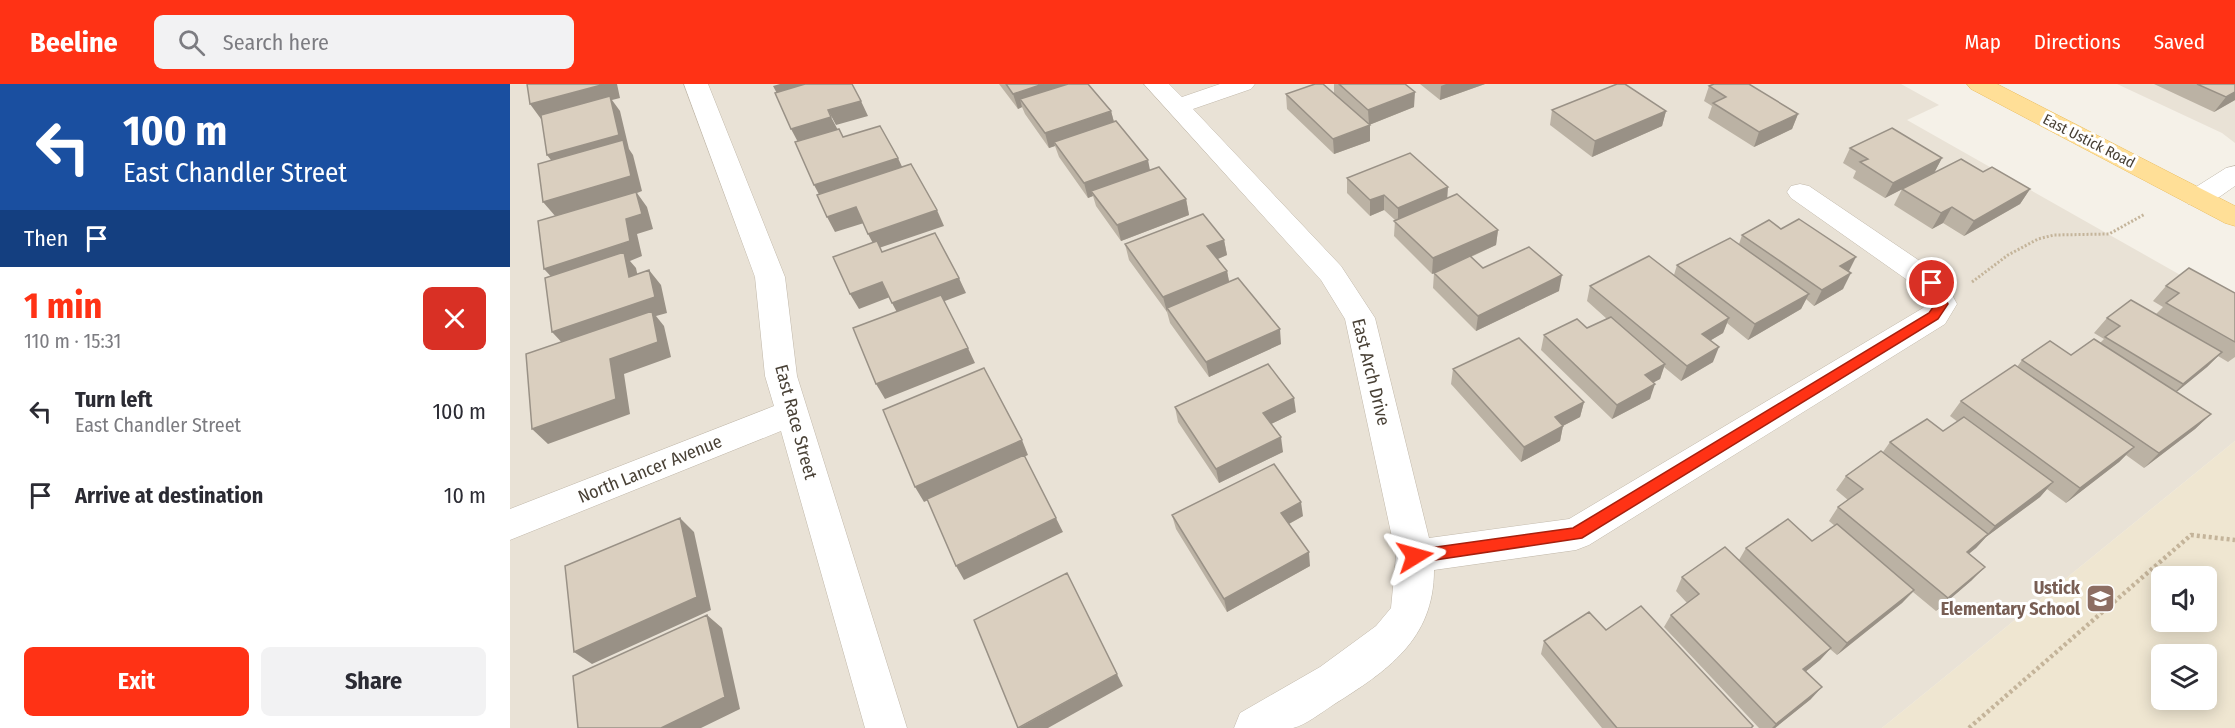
<!DOCTYPE html>
<meta charset="utf-8">
<style>
body{margin:0;font-family:"Fira Sans Condensed",sans-serif;background:#f2f2f3;color:#2b2b33;height:100vh;display:flex;flex-direction:column;font-size:22px;white-space:nowrap}
*{box-sizing:border-box;margin:0}
p{font-size:20px;color:#7c7c81}
.icon{flex:none;width:33px;height:33px;fill:none;stroke:currentColor;stroke-width:2;stroke-linecap:round;stroke-linejoin:round}
.map{position:relative;flex:1;overflow:hidden}
.side{display:flex;flex-direction:column;background:#fff;width:510px}
.side>*{flex:none}
.guide{background:#1a4fa0;color:#fff;overflow:hidden}
.tools{position:absolute;left:1641px;top:482px;display:grid;gap:12px}
.tools a{display:grid;place-items:center;width:66px;height:66px;border-radius:9px;background:#fff;box-shadow:0 3px 15px #0003;font-size:30px}
.pin{position:absolute;display:grid;place-items:center;width:51px;height:51px;color:#fff;margin:-26px;border:3px solid #fff;border-radius:50%;box-shadow:0 2px 6px #0007}
.me{position:absolute;width:66px;margin:-33px;rotate:82deg;stroke-linejoin:round;filter:drop-shadow(0 0 4px #0008)}
.turn{display:flex;align-items:center;gap:21px;height:126px;padding:0 24px;font-size:27px}
.turn .icon{width:78px;height:78px;stroke-width:2.5}
.turn b{display:block;font-size:42px;line-height:51px}
.then{display:flex;align-items:center;height:57px;padding:0 24px;background:#0003;gap:12px;font-size:22px}
.round{display:grid;place-items:center;flex:none;width:63px;height:63px;border-radius:9px;background:#f2f2f3}
.headline{display:flex;align-items:center;justify-content:space-between;height:102px;padding:0 24px}
h1{font-size:36px;font-weight:700;line-height:45px;color:#ff3215}
.button{display:flex;gap:12px;margin-top:auto;padding:12px 24px}
.button a{flex:1;height:69px;border-radius:9px;background:#ff3215;color:#fff;font-size:24px;font-weight:700;line-height:69px;text-align:center}
.button a+a{background:#f2f2f3;color:#2b2b33}
ul{padding:0;list-style:none}
li{display:flex;align-items:center;gap:18px;height:84px;padding:0 24px}
li div{flex:1}
li b{display:block;font-size:22px}
li em{font-style:normal}
header{display:flex;align-items:center;gap:36px;box-sizing:border-box;height:84px;padding:0 30px;background:#ff3215;color:#fff}
header strong{font-size:28px}
nav{display:flex;gap:33px;margin-inline-start:auto;font-size:21px}
.search{width:420px;height:54px;background:#f2f2f3;display:flex;align-items:center;gap:15px;box-sizing:border-box;padding:0 21px;border-radius:9px;color:#7c7c81;font-size:22px}
main{display:flex;flex:1;min-height:0}
.map>svg:first-child{display:block}
.residential{fill:#e9e2d6}
.education{fill:#efe6d1;fill-rule:evenodd}
.lines{fill:none;stroke-linecap:round;stroke-linejoin:round}
.minor-casing{stroke:#c1b8aa;stroke-width:1}
.major-casing{stroke:#ebbd5f;stroke-width:1}
.path-far1{stroke:#c4b49a;stroke-width:3;stroke-dasharray:2 2;stroke-linecap:butt}
.path{stroke:#c4b49a;stroke-width:4.5;stroke-dasharray:3 3;stroke-linecap:butt}
.minor{fill:#fff;fill-rule:evenodd}
.major{fill:#ffdf97;fill-rule:evenodd}
.wall{fill:#bbb2a4}
.shaded-wall{fill:#999186}
.building{fill:#dacfbf;stroke:#999186;stroke-width:1.5}
.route{fill:#ff3215;stroke:#a6200e;stroke-width:1.5}
.labels{text-anchor:middle;stroke-width:6;stroke-linejoin:round;paint-order:stroke}
.far-street-label{font-size:15px;fill:#494136;stroke:#fff}
.street-label{font-size:18px;fill:#494136;stroke:#fff}
.education-label{font-size:18px;font-weight:bold;fill:#785e54;stroke:#fff;text-anchor:end}
</style>
<header>
<strong>Beeline</strong>
<div class="search"><svg class="icon" aria-label="search" viewBox="0 0 24 24"><circle cx="10" cy="10" r="6"/><path d="M15 15l6 6"/></svg>Search here</div>
<nav><a>Map</a><a>Directions</a><a>Saved</a></nav>
</header>
<main>
<section class="side">
<div class="guide">
<div class="turn"><svg class="icon" aria-label="left" viewBox="0 0 24 24"><path d="M17 20v-9H6M10 6l-5 5 5 5"/></svg><div><b>100 m</b>East Chandler Street</div></div>
<div class="then">Then<svg class="icon" aria-label="arrive" viewBox="0 0 24 24"><path d="M6 21V4h12l-3 4 3 4H6"/></svg></div>
</div>
<div class="headline"><div><h1>1 min</h1><p>110 m · 15:31</p></div><a class="round" style="background:#d93025;color:#fff"><svg class="icon" aria-label="close" viewBox="0 0 24 24"><path d="M6 6l12 12M18 6L6 18"/></svg></a></div>
<ul>
<li><svg class="icon" aria-label="left" viewBox="0 0 24 24"><path d="M17 20v-9H6M10 6l-5 5 5 5"/></svg><div><b>Turn left</b><p>East Chandler Street</p></div><em>100 m</em></li>
<li><svg class="icon" aria-label="arrive" viewBox="0 0 24 24"><path d="M6 21V4h12l-3 4 3 4H6"/></svg><div><b>Arrive at destination</b></div><em>10 m</em></li>
</ul>
<div class="button"><a>Exit</a><a>Share</a></div>
</section>
<div class="map">
<svg width="1725" height="644" viewBox="0 0 1725 644">
<rect width="100%" height="100%" fill="#f5f1e8"/>
<path class="residential" d="M0 0H1391L1429 21 1397 36 1725 222V357L1372 644H0Z
M1607 0H1725V59L1712 49Z"/>
<path class="education" d="M1725 357V644H1372ZM1652 492H1696V537H1652ZM1652 570H1696V615H1652Z"/>
<g class="lines">
<defs>
<path id="minor" d="M174 0H198L275 193 287 292 397 644H355L271 347 0 456V425L264 322 255 292 245 193Z
M634 0H659L672 13 710 0H745L741 5 683 25 831 182 865 234 919 454 1059 435 1413 224 1417 219 1410 205 1281 114 1277 108 1281 102 1290 100 1299 102 1432 192 1447 220 1435 240 1079 461 1066 466 924 486C924 556 877 587 823 621 812 628 796 641 783 644 765 644 742 644 724 644L730 629 810 583 866 542 881 524 886 472 835 235 811 196Z
M1725 82V102C1710 112 1697 125 1678 120L1675 114 1678 108 1716 84Z"/>
<path id="major" d="M1457 0H1487L1725 122V142L1715 139 1461 5Z"/>
</defs>
<use href="#minor" class="minor-casing"/>
<use href="#major" class="major-casing"/>
<path class="path-far1" d="M1462 198 1498 171 1528 155 1544 151 1599 150 1635 130"/>
<path class="path" d="M1459 644 1681 451 1725 456"/>
<use href="#minor" class="minor"/>
<use href="#major" class="major"/>
</g>
<path class="wall" d="M489 0H578L601 27 604 38 640 86 676 115 679 131 611 157 586 122 583 112 578 114 549 73 545 62 539 64 515 30 512 23 508 25Z
M824 0H895L904 23 859 41H860V57L824 70 777 25 776 10H824Z
M910 0H975L930 16Z
M1644 0H1725V16L1704 28Z
M1199 2 1288 30 1282 45 1244 63 1198 34 1202 22 1194 17Z
M1042 26 1156 27 1152 42 1082 73 1040 41Z
M1340 64 1432 74 1424 89 1473 88 1520 105 1510 120 1454 152 1433 139 1422 145 1384 121 1392 105 1375 114 1343 94 1346 87 1333 79Z
M837 94 937 114 988 146 986 161 961 173 973 184 1049 207 966 247 923 204 924 189 922 190 884 152 885 136 874 126 860 132 837 109Z
M1271 145 1338 188 1333 205 1304 222 1296 215 1291 225 1238 256 1217 239 1213 249 1201 256 1203 278 1171 297 1154 283 1150 295 1143 298 1140 315 1102 335 1031 266 1034 251 1077 244 1097 235 1077 217 1080 202 1164 191 1167 181 1229 160 1232 151Z
M714 156 717 171 708 175 717 187 719 198 771 260 699 293 660 239 657 228 619 176 615 160Z
M1656 202 1725 209V273L1718 278 1708 272 1697 283 1666 308 1701 330 1685 345 1634 384 1616 371 1609 378 1556 419 1537 405 1530 413 1476 453 1466 464 1459 470 1462 496 1426 527 1403 508 1392 519 1327 571 1320 565 1310 576 1296 587 1301 615 1265 644H1249L1154 543 1161 531 1177 519 1166 507 1172 493 1229 476 1236 464 1302 457 1325 442 1319 437 1328 423 1338 416 1326 406 1336 392 1373 368 1380 358 1433 347 1448 338 1440 332 1451 317 1507 283 1512 276 1561 271 1590 259 1594 255 1584 249 1597 234 1646 230 1653 223 1643 217Z
M943 285 1074 318 1070 333 1053 342 1050 357 1011 378 941 300Z
M665 323 786 328 761 340 773 368 709 399 668 338Z
M662 431 793 432 779 440 800 482 717 528 666 445Z
M1096 546 1243 642 1242 644H1092L1031 570 1034 557Z"/>
<path class="shaded-wall" d="M95 0H107L110 14 102 16 110 27 119 65 123 71 132 107 127 109 137 123 143 145 127 150 132 172 120 177 126 184 131 208 48 200 34 185 46 133 33 118 49 86 37 71 100 16 31 35 20 20Z
M270 0H330L271 17 263 2Z
M533 0H563L510 15 512 23 508 25 503 10Z
M936 0H975L930 16 931 2Z
M905 8 904 23 859 41 858 26Z
M1725 8V16L1704 28 1716 13Z
M351 17 358 32 326 41 318 26Z
M601 27 605 42 544 58 545 62 539 64 535 49Z
M1156 27 1152 42 1082 73 1085 57Z
M1288 30 1282 45 1244 63 1249 48Z
M321 33 329 48 289 60 281 45Z
M860 41V57L824 70 823 55Z
M388 74 395 89 312 116 304 101Z
M1432 74 1424 89 1375 114 1383 99Z
M638 76 641 91 581 107 583 112 578 114 574 99Z
M938 103 937 118 888 139V124Z
M1520 105 1510 120 1454 152 1464 137Z
M874 111V126L860 132V116Z
M676 115 679 131 611 157 607 141Z
M346 123 354 139 325 148 317 133Z
M1442 123 1433 139 1422 145 1431 129Z
M427 126 434 142 366 165 358 150Z
M988 146 986 161 922 190 923 174Z
M714 156 717 171 700 178 697 162Z
M1346 173 1338 189 1330 182Z
M139 186 151 201 157 229 146 232 154 242 161 273 114 290 120 330 38 360 22 345 57 264 42 248Z
M717 187 720 202 657 224V228L653 213Z
M1341 189 1333 205 1304 222 1312 206Z
M1052 191 1049 207 966 247 968 232Z
M449 194 456 209 390 234 382 219Z
M372 198 380 213 349 225 340 210Z
M1299 210 1291 225 1238 256 1245 240Z
M1219 234 1213 249 1186 265 1192 250Z
M770 245 771 260 699 293 696 278Z
M1209 263 1203 278 1171 297 1177 282Z
M458 264 465 279 375 315 366 300Z
M1712 268 1697 283 1658 315 1673 300Z
M1155 280 1150 295 1130 306 1135 291Z
M1145 300 1140 315 1102 335 1107 321Z
M784 314 786 328 755 343 753 329Z
M1074 318 1070 333 1041 348 1045 333Z
M1701 330 1685 345 1634 384 1649 369Z
M1053 342 1050 357 1011 378 1014 363Z
M771 353 773 368 709 399 706 385Z
M512 356 518 371 414 418 405 403Z
M1624 363 1609 378 1556 419 1570 404Z
M1543 398 1530 413 1476 453 1466 464 1444 481 1457 468 1474 454 1485 442Z
M791 418 793 432 773 443 771 429Z
M170 434 184 448 201 526 82 580 64 568Z
M546 434 553 448 454 496 446 482Z
M799 468 800 482 717 528 714 515Z
M1475 483 1462 496 1426 527 1438 514Z
M1404 506 1392 519 1327 571 1337 559Z
M197 531 212 544 230 625 191 644H151Z
M1321 564 1310 576 1284 597 1293 585Z
M607 590 613 602 538 644H509Z
M1312 603 1301 615 1265 644H1262L1266 640Z"/>
<path class="building" d="M17 0H95L20 20Z
M295 0H342L351 17 318 26 321 33 281 45 265 9Z
M496 0H533L503 10Z
M558 0H578L601 27 535 49 510 15Z
M805 0H813L860 41 823 55 776 10Z
M829 0H895L905 8 858 26Z
M1107 0H1115L1156 27 1085 57 1042 26Z
M1204 0H1239L1288 30 1249 48 1203 19 1216 13 1199 2Z
M1687 0H1725V8L1716 13Z
M100 12 109 51 37 71 31 31Z
M606 37 638 76 574 99 544 58Z
M370 42 388 74 304 101 285 58 329 45 333 53Z
M1382 44 1432 74 1383 99 1350 78 1358 75 1340 64Z
M113 56 121 92 33 118 28 80Z
M900 69 938 103 888 124 874 111 860 116 837 94Z
M1451 75 1473 88 1482 83 1520 105 1464 137 1442 123 1431 129 1392 105Z
M401 80 427 126 358 150 346 123 317 133 307 111Z
M649 83 676 115 607 141 581 107Z
M126 108 132 130 116 135 120 157 34 185 28 137Z
M947 110 988 146 923 174 884 137Z
M693 130 714 156 697 162 717 187 653 213 615 160Z
M1289 135 1346 173 1330 182 1341 189 1312 206 1232 151 1259 136 1271 145Z
M425 149 449 194 382 219 372 198 340 210 323 173 367 157 372 168Z
M1220 154 1299 210 1245 240 1167 181Z
M1019 163 1052 191 968 232 924 189 960 172 973 184Z
M114 168 119 193 139 186 145 213 42 248 35 194Z
M1139 172 1219 234 1192 250 1209 263 1177 282 1080 202Z
M1679 184 1725 209V258L1656 219 1669 209 1656 202Z
M728 194 770 245 696 278 657 224Z
M431 211 458 264 366 300 343 244Z
M1621 216 1712 268 1673 300 1595 253 1610 242 1597 234Z
M142 227 148 258 100 275 106 315 22 345 16 270Z
M1101 233 1155 280 1135 291 1145 300 1107 321 1034 251 1067 235 1077 244Z
M1009 254 1074 318 1045 333 1053 342 1014 363 943 285Z
M1584 255 1701 330 1649 369 1512 276 1540 257 1561 271Z
M758 280 784 314 753 329 771 353 706 385 665 323Z
M1505 281 1624 363 1570 404 1451 317Z
M474 284 512 356 405 403 373 326Z
M1454 333 1543 398 1485 442 1380 358 1417 335 1433 347Z
M1371 367 1478 450 1457 468 1475 483 1438 514 1328 423 1353 405 1336 392Z
M514 371 546 434 446 482 417 415Z
M764 380 791 418 771 429 799 468 714 515 662 431Z
M170 434 187 513 64 568 55 482Z
M1278 435 1302 457 1327 440 1404 506 1337 559 1236 464Z
M1215 463 1321 564 1293 585 1312 603 1266 640 1161 531 1189 510 1172 493Z
M557 489 607 590 508 644 464 536Z
M1131 522 1243 642 1241 644H1107L1034 557 1079 528 1096 546Z
M197 531 215 613 151 644H68L63 592Z"/>
<path class="route" d="M1422 195 1426 196 1438 220 1428 235 1072 454 905 479 900 477 898 472 900 468 905 466 1063 444 1419 229 1426 219 1415 199Z"/>
<defs>
<symbol id="school-square" viewBox="-11 -11 22 22"><rect x="-9" y="-9" width="18" height="18" rx="4" fill="#8d6e63" stroke="#fff"/><path d="M0-5L7-2L0 1L-7-2ZM-4 1L0 2.5L4 1V4Q0 6-4 4Z" fill="#fff"/></symbol>
</defs>
<g fill-rule="evenodd">
<use href="#school-square" x="1574" y="498" width="33" height="33"/>
</g>
<g class="labels">
<g class="far-street-label">
<text transform="translate(1579 57) rotate(27)" y="5">East Ustick Road</text>
</g>
<g class="street-label">
<text transform="translate(861 288) rotate(76)" y="6">East Arch Drive</text>
<text transform="translate(286 338) rotate(75)" y="6">East Race Street</text>
<text transform="translate(140 385) rotate(-22)" y="6">North Lancer Avenue</text>
</g>
<g class="education-label">
<text x="1570" y="510">Ustick<tspan x="1570" dy="21">Elementary School</tspan></text>
</g>
</g>
</svg>
<div class="tools">
<a><svg class="icon" aria-label="sound" viewBox="0 0 24 24"><path d="M4 9h4l5-4v14l-5-4H4zM17 9q2 3 0 6"/></svg></a>
<a><svg class="icon" aria-label="layers" viewBox="0 0 24 24"><path d="M12 4l9 5-9 5-9-5zM3 14l9 5 9-5"/></svg></a>
</div>
<div class="pin" style="left:1422px;top:199px;background:#d93025"><svg class="icon" aria-label="arrive" viewBox="0 0 24 24"><path d="M6 21V4h12l-3 4 3 4H6"/></svg></div>
<svg class="me" style="left:905px;top:472px" viewBox="-20 -20 40 40"><path d="M0-17L14 15 0 8-14 15z" fill="#ff3215" stroke="#fff" stroke-width="4"/></svg>
</div>
</main>
